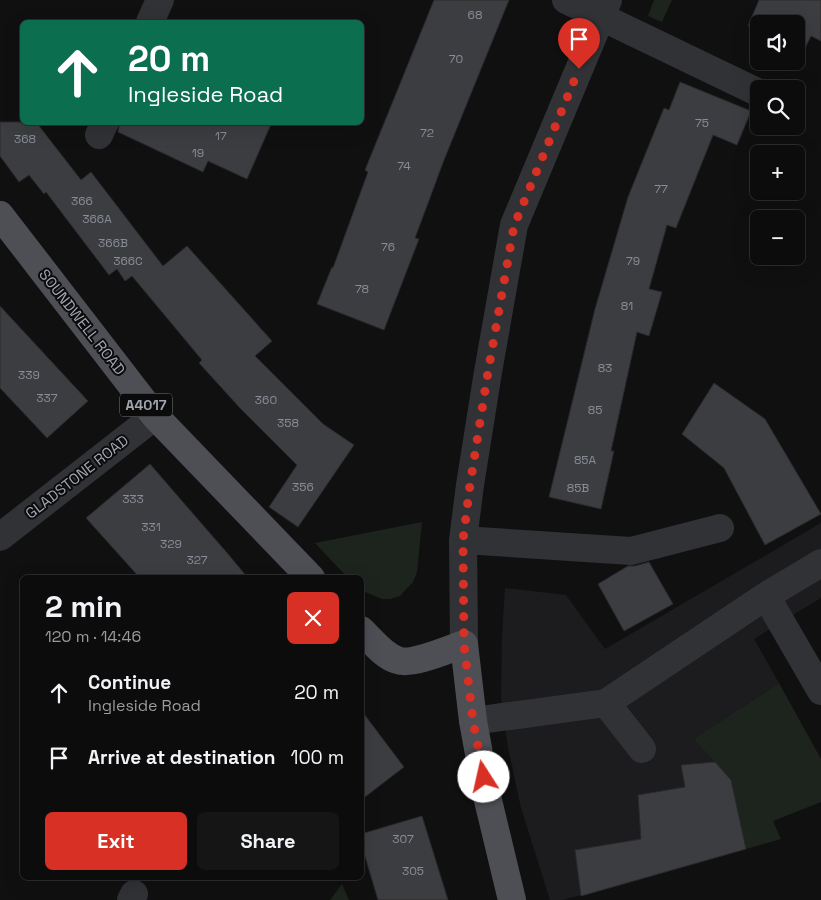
<!DOCTYPE html>
<meta charset="utf-8">
<style>
body{margin:0;font-family:"Space Grotesk",sans-serif;background:#151516;color:#f1f3f6;height:100vh;display:flex;flex-direction:column;font-size:19px;white-space:nowrap}
*{box-sizing:border-box;margin:0}
p{font-size:16px;color:#9a9b9d}
.icon{flex:none;width:28px;height:28px;fill:none;stroke:currentColor;stroke-width:2;stroke-linecap:round;stroke-linejoin:round}
.map{position:relative;flex:1;overflow:hidden}
.side{position:absolute;left:20px;top:575px;width:344px;height:305px;display:flex;flex-direction:column;background:#0c0c0d;border-radius:8px;box-shadow:0 5px 20px #0002,0 0 0 1px #2c2c2e}
.side>*{flex:none}
.top-card{position:absolute;left:20px;top:20px;width:344px;height:105px;border-radius:8px;box-shadow:0 5px 20px #0002,0 0 0 1px #2c2c2e;background:#0b6e4f;color:#fff;overflow:hidden}
.tools{position:absolute;left:750px;top:15px;display:grid;gap:10px}
.tools a{display:grid;place-items:center;width:55px;height:55px;border-radius:8px;background:#0c0c0d;box-shadow:0 5px 20px #0002,0 0 0 1px #2c2c2e;font-size:25px}
.pin{position:absolute;display:grid;place-items:center;width:42px;height:42px;color:#fff;margin:-51px -21px;border-radius:50% 50% 50% 0;rotate:-45deg;box-shadow:0 0 5px #0007}
.pin .icon{rotate:45deg}
.me{position:absolute;width:55px;margin:-28px;rotate:350deg;stroke-linejoin:round;filter:drop-shadow(0 0 4px #0008)}
.turn{display:flex;align-items:center;gap:18px;height:105px;padding:0 25px;font-size:22px}
.turn .icon{width:65px;height:65px;stroke-width:2.5}
.turn b{display:block;font-size:35px;line-height:42px}
.round{display:grid;place-items:center;flex:none;width:52px;height:52px;border-radius:8px;background:#151516}
.headline{display:flex;align-items:center;justify-content:space-between;height:85px;padding:0 25px}
h1{font-size:30px;font-weight:700;line-height:38px}
.cta{display:flex;gap:10px;margin-top:auto;padding:10px 25px}
.cta a{flex:1;height:58px;border-radius:8px;background:#d93025;color:#fff;font-size:20px;font-weight:700;line-height:58px;text-align:center}
.cta a+a{background:#151516;color:#f1f3f6}
ul{padding:0;list-style:none}
li{display:flex;align-items:center;gap:15px;height:65px;padding:0 25px}
li div{flex:1}
li b{display:block;font-size:19px}
li em{font-style:normal}
.map>svg:first-child{display:block}
.built{fill:#1c1c1e}
.green{fill:#1d241d}
.building{fill:#3c3d41;stroke:#2a2a2d}
.lines{fill:none;stroke-linecap:round;stroke-linejoin:round}
.minor{stroke:#313236;stroke-width:28}
.major{stroke:#4d4f55;stroke-width:28}
.route{stroke:#d93025;stroke-width:9;stroke-dasharray:0 16.2}
.labels{text-anchor:middle;stroke-width:4;stroke-linejoin:round;paint-order:stroke}
.number-label{font-size:12px;fill:#888c96}
.shield{fill:#0b0b0c;stroke:#747880;stroke-width:1}
.shield-label{font-size:14px;font-weight:bold;fill:#a1a6b2}
.street-label{font-size:15px;fill:#a1a6b2;stroke:#0b0b0c}
</style>
<div class="map">
<svg width="821" height="900" viewBox="0 0 821 900">
<rect width="100%" height="100%" fill="#101011"/>
<path class="built" d="M821 523V598L754 639 779 683 695 739 731 780 650 876 563 900H550L521 808 508 748 501 697 502 637 505 588 566 595 605 649Z"/>
<path class="green" d="M654 0H672L662 22 648 16Z
M422 522 417 572 413 582 400 596 390 599H382L365 592 361 589V578L347 577 315 543Z
M779 683 821 759V802L773 821 781 839 746 849 731 780 694 739Z
M342 884 349 900H330Z"/>
<path class="building" d="M434 0H509L444 160 415 238 419 239 384 330 317 304 332 267 333 268 368 172 365 170Z
M759 0H821V41L811 36 804 50 796 47V24H759V30L748 26Z
M680 82 751 111 737 145 713 135 676 228 667 225 649 289 662 292 649 336 637 332 611 451H614L601 509 549 497 595 309 628 197 664 108 669 110Z
M0 122H36L81 180 91 172 163 266 187 246 272 341 255 356 323 424 354 445 298 527 269 507 297 465 240 408 199 363 202 360 132 276 125 281 117 269 109 275 46 192 44 194 29 175 19 182 0 156Z
M120 122H272L247 179 208 161 203 172 118 132Z
M0 306 88 401 47 438 0 388Z
M714 383 765 419 821 514 765 545 724 468 682 434Z
M150 464 228 554 248 578H140L86 518Z
M649 562 673 604 624 631 598 584 628 566H635Z
M361 710 404 767 361 800Z
M715 762 731 780 746 849 581 896 575 850 641 839 638 795 685 787 681 765Z
M422 816 448 900H378L361 843V834Z"/>
<g class="lines">
<path class="minor" d="M566 0 759 93
M150 22 160 0
M99 135 105 122
M0 537 155 416
M463 540 631 551 720 528
M766 596 821 691
M464 644 463 540 470 485 488 372 514 225 608 0
M606 703 642 749
M473 721 606 703 766 596 821 563
M131 900 134 894"/>
<path class="major" d="M0 215 155 416 311 578
M361 630C372 640 382 655 397 660 411 666 449 649 464 644L473 721 486 792 512 900"/>
</g>
<g class="lines">
<path class="route" d="M484 777 473 721 464 644 463 540 470 485 488 372 514 226 579 69"/>
</g>
<g class="labels">
<g class="number-label">
<text x="475" y="19">68</text>
<text x="456" y="63">70</text>
<text x="702" y="127">75</text>
<text x="427" y="137">72</text>
<text x="221" y="140">17</text>
<text x="25" y="143">368</text>
<text x="198" y="157">19</text>
<text x="404" y="170">74</text>
<text x="661" y="193">77</text>
<text x="82" y="205">366</text>
<text x="97" y="223">366A</text>
<text x="113" y="247">366B</text>
<text x="388" y="251">76</text>
<text x="128" y="265">366C</text>
<text x="633" y="265">79</text>
<text x="362" y="293">78</text>
<text x="627" y="310">81</text>
<text x="605" y="372">83</text>
<text x="29" y="379">339</text>
<text x="47" y="402">337</text>
<text x="266" y="404">360</text>
<text x="595" y="414">85</text>
<text x="288" y="427">358</text>
<text x="585" y="464">85A</text>
<text x="303" y="491">356</text>
<text x="578" y="492">85B</text>
<text x="133" y="503">333</text>
<text x="151" y="531">331</text>
<text x="171" y="548">329</text>
<text x="197" y="564">327</text>
<text x="403" y="843">307</text>
<text x="413" y="875">305</text>
</g>
<rect class="shield" x="120" y="393.5" width="52" height="23" rx="4"/>
<g class="shield-label">
<text x="146" y="410">A4017</text>
</g>
<g class="street-label">
<text transform="translate(82 322) rotate(52)" y="5">SOUNDWELL ROAD</text>
<text transform="translate(77 477) rotate(-38)" y="5">GLADSTONE ROAD</text>
</g>
</g>
</svg>
<div class="tools">
<a><svg class="icon" aria-label="sound" viewBox="0 0 24 24"><path d="M4 9h4l5-4v14l-5-4H4zM17 9q2 3 0 6"/></svg></a>
<a><svg class="icon" aria-label="search" viewBox="0 0 24 24"><circle cx="10" cy="10" r="6"/><path d="M15 15l6 6"/></svg></a>
<a>+</a>
<a>−</a>
</div>
<div class="pin" style="left:579px;top:69px;background:#d93025"><svg class="icon" aria-label="arrive" viewBox="0 0 24 24"><path d="M6 21V4h12l-3 4 3 4H6"/></svg></div>
<svg class="me" style="left:484px;top:777px" viewBox="-20 -20 40 40"><circle r="19" fill="#fff"/><path d="M0-13L10 11 0 6-10 11z" fill="#d93025"/></svg>
<div class="top-card">
<div class="turn"><svg class="icon" aria-label="ahead" viewBox="0 0 24 24"><path d="M12 20V5M6 11l6-6 6 6"/></svg><div><b>20 m</b>Ingleside Road</div></div>
</div>
<section class="side">
<div class="headline"><div><h1>2 min</h1><p>120 m · 14:46</p></div><a class="round" style="background:#d93025;color:#fff"><svg class="icon" aria-label="close" viewBox="0 0 24 24"><path d="M6 6l12 12M18 6L6 18"/></svg></a></div>
<ul>
<li><svg class="icon" aria-label="ahead" viewBox="0 0 24 24"><path d="M12 20V5M6 11l6-6 6 6"/></svg><div><b>Continue</b><p>Ingleside Road</p></div><em>20 m</em></li>
<li><svg class="icon" aria-label="arrive" viewBox="0 0 24 24"><path d="M6 21V4h12l-3 4 3 4H6"/></svg><div><b>Arrive at destination</b></div><em>100 m</em></li>
</ul>
<div class="cta"><a>Exit</a><a>Share</a></div>
</section>
</div>
